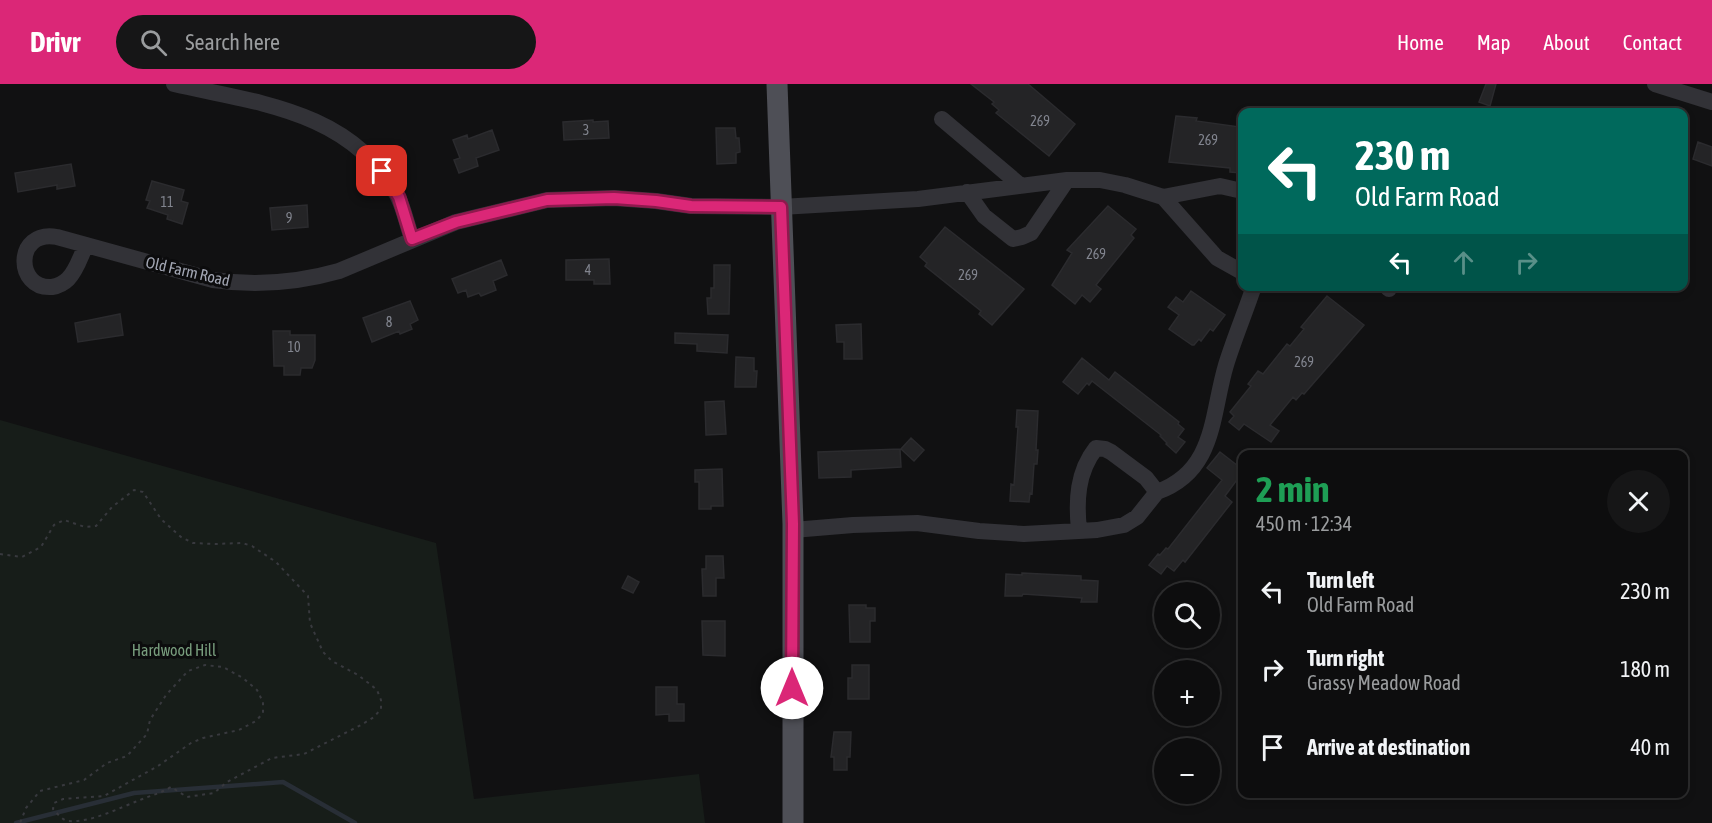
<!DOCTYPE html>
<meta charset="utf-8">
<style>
body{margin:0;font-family:"Asap Condensed",sans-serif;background:#161617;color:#f1f3f6;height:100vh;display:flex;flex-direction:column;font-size:22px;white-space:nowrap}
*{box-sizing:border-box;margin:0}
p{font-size:20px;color:#9a9c9e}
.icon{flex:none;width:33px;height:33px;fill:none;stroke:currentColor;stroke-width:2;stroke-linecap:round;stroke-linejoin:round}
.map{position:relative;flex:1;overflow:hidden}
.drawer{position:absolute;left:1238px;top:366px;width:450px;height:348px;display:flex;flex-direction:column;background:#0d0d0e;border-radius:12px;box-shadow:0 3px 9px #0003,0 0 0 2px #2d2d2e}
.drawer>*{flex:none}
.top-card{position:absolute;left:1238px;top:24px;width:450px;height:183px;border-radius:12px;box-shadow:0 3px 9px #0003,0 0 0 2px #2d2d2e;background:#00695c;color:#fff;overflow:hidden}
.tools{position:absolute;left:1154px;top:498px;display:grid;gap:12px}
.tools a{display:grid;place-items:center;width:66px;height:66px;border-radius:50%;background:#0d0d0e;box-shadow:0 3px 9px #0003,0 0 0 2px #2d2d2e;font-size:30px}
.pin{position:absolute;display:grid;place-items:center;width:51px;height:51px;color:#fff;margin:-26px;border-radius:12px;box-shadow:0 3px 9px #0006}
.me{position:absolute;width:66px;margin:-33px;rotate:0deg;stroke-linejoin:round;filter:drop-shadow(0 0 4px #0008)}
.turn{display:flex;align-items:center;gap:21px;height:126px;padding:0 18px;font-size:27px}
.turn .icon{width:78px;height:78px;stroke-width:2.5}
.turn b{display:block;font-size:42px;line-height:51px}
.lanes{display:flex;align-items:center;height:57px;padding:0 18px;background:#0003;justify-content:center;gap:30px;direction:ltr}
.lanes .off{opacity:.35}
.round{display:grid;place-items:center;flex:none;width:63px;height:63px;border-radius:32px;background:#161617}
.headline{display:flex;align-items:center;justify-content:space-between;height:102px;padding:0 18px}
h1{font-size:36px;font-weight:700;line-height:45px;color:#1e9e55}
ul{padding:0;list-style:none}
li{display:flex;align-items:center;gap:18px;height:78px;padding:0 18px}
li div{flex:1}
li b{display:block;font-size:22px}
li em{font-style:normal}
header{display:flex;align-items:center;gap:36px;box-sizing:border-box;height:84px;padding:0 30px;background:#db2777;color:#fff}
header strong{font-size:28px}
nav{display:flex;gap:33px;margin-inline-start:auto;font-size:21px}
.search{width:420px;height:54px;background:#161617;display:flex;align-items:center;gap:15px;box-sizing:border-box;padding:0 21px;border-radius:33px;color:#9a9c9e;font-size:22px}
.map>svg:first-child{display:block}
.green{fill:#171d19}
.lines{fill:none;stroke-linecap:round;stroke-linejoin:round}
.stream{stroke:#282e36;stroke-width:4.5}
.building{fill:#242426;stroke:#2b2b2e;stroke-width:1.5}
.path{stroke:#38393e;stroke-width:2;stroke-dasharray:3 4.5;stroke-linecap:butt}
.minor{stroke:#323237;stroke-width:16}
.major{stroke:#4e4f56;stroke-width:21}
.route-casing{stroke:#8e194d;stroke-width:15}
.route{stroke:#db2777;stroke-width:10}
.labels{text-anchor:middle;stroke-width:6;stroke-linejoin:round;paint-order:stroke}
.number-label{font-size:14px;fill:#82858f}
.street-label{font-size:16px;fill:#a2a6b3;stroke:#0c0c0d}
.park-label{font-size:16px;fill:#799e7e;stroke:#0c0c0d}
</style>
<header>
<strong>Drivr</strong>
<div class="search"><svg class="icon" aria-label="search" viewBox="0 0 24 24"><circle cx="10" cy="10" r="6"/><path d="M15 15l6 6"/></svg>Search here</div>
<nav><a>Home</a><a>Map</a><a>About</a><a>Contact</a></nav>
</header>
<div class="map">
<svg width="1712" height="739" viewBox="0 0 1712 739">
<rect width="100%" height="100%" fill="#111112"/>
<path class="green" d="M0 336 436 459 474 715 699 690 705 739H0Z"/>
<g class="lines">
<path class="stream" d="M16 739 134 709 283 698 355 739"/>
</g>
<path class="building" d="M971 0H1028L1075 40 1049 72 996 29 999 26 992 20 994 18Z
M1486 0H1496L1490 22 1479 18Z
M1176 32 1197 34 1196 37 1240 43 1239 45 1242 46V89L1230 88V84L1169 78Z
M593 36V38L608 37 609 54 564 56 563 38Z
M716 44H735L736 54H739L740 68 736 69V79L717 80Z
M492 46 499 66 476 74 478 82 459 89 454 76 460 74 453 56 467 51 468 55Z
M1698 58 1712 63V82L1693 75Z
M71 80 75 102 57 105V101L18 108 15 89Z
M152 97 184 106 181 117 188 119 182 140 167 135 168 131 147 124 150 117 146 116Z
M307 121 308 143 272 146 270 124Z
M1108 122 1136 145 1131 151 1134 154 1096 201 1101 205 1090 218 1082 211 1075 220 1052 201 1072 169 1067 166Z
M945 143 1024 205 992 241 979 230 981 227 925 182 927 179 920 173Z
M609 175 610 200H594V196H566V176Z
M501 176 507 191 493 197 496 206 481 212 479 209 468 213 466 206 458 209 452 195Z
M714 181H730L729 230H708L707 214H711V204H714Z
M1191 207 1225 231 1213 247 1210 245 1201 257 1199 255 1194 261H1192L1169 245 1179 231 1168 223 1176 213 1183 218Z
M1327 212 1364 241 1304 310 1302 309 1296 316 1293 313 1270 341 1279 347 1271 358 1244 340 1239 346 1229 338 1234 332 1230 328 1251 302 1248 300 1258 287 1263 290 1287 260 1290 262 1304 245 1301 243Z
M410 217 418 236 410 240 412 245 400 250 399 247 372 258 363 234Z
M120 230 123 251 78 258 75 239Z
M861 240 862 275H844V258H837L836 241Z
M273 247H290V251H315V276L312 284H301L300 291H284V282H274Z
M675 249 728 251 727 269 697 267V260L675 259Z
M736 273 754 274V287H757L756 303H735Z
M1082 274 1109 296 1115 288 1179 338 1178 340 1184 345 1178 353 1185 358 1176 369 1166 360 1167 359 1160 352 1161 351 1092 297 1089 301 1087 299 1078 310 1063 298Z
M724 317 726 350 706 351 705 318Z
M1017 326 1038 327 1036 366H1038L1037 380H1034L1032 410 1030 409 1029 418 1010 417 1011 400 1014 401 1018 343H1016Z
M911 354 924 366 914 377 901 365Z
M900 365 901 383 851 386V393L819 394 818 368Z
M1220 368 1242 385V389L1225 412 1232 418 1185 478 1183 476 1174 487 1167 482 1161 490 1149 481 1158 470 1160 471 1166 464 1168 465 1222 396 1207 384Z
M722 385 723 422H711V425H699V398H695V386Z
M706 472H723L724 494H716V512H703L702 485H706Z
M1022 489 1081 492V496L1098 497 1097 518H1081L1082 514 1023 510 1022 512H1005L1006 490 1022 491Z
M628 492 639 498 633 509 622 504Z
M849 521H866V524H875V537H870V558H850Z
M702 537H725V572L703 571Z
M852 581H869V615H848V594H852Z
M656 603H677V620H684V637H669V630L656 631Z
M834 648H851L850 673H847V686H834V673H831Z"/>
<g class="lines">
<path class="path" d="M0 470 22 473 41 463 54 441 64 436 85 443 96 442 112 423 134 406 143 408 161 435 181 453 193 459 215 460 242 459 252 462 276 478 308 512 310 539 323 568 332 577 358 591 371 601 377 606 381 616V625L374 633 361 641 304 670 272 674 227 698 214 709 187 713 171 703C159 710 152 711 140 716 119 724 91 739 67 737 61 735 57 729 53 725L54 719 63 715 104 712 158 682 191 659 203 654 239 646 256 637 263 629V618L257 606 243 594 223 583 205 581 188 587 166 611 150 636 147 650 127 672 107 679 84 696 40 707 26 724 20 739"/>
<path class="minor" d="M174 0C258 19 351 27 397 111 404 124 407 141 412 155
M1655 0 1712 18
M942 35 1020 101
M967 108 984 132 1013 155 1022 153 1031 149 1067 96
M1163 113 1217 174 1242 188
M86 161C81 171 77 186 68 195 64 199 58 202 52 203 15 206 14 145 57 153L213 196C256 202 297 199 339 187L456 138 547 116 614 114 656 117 691 122 781 123 918 115 1067 96H1100L1125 101 1163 113 1220 102 1242 107
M1386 202 1389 205
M1157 408C1216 387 1211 331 1226 281 1234 255 1245 229 1254 202
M793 446 853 441 917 439 979 447 1024 450 1097 446 1124 441 1137 433 1157 408 1146 394 1111 368 1105 365 1096 364C1077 388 1076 417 1079 446"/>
<path class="major" d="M777 0 793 440V739"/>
</g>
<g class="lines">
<defs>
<path id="route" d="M382 87 399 113 412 155 456 138 547 116 614 114 656 117 691 122 781 123 793 440 792 604"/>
</defs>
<use href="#route" class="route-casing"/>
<use href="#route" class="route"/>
</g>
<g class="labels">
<g class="number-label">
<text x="1040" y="42">269</text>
<text x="586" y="51">3</text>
<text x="1208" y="61">269</text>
<text x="167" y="123">11</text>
<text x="289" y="139">9</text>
<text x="1096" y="175">269</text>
<text x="588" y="191">4</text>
<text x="968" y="196">269</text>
<text x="389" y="243">8</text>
<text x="294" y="268">10</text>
<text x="1304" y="283">269</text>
</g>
<g class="street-label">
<text transform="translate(188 187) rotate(13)" y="6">Old Farm Road</text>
</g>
<g class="park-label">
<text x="174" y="572">Hardwood Hill</text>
</g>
</g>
</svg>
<div class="tools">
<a><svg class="icon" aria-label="search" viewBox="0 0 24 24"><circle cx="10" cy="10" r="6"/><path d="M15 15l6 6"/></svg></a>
<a>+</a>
<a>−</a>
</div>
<div class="pin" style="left:382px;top:87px;background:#d93025"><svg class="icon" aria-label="arrive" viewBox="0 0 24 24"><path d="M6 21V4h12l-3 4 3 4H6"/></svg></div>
<svg class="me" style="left:792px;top:604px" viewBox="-20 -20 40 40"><circle r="19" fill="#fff"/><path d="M0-13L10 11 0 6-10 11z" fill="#db2777"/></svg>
<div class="top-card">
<div class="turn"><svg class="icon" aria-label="left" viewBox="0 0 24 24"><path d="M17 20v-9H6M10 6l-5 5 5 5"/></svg><div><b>230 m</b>Old Farm Road</div></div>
<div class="lanes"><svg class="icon" aria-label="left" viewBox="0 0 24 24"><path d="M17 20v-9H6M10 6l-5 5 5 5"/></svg><svg class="icon off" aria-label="ahead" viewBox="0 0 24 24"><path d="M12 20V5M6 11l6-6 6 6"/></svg><svg class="icon off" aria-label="right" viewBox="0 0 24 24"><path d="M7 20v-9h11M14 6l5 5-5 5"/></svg></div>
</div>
<section class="drawer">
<div class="headline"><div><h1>2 min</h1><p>450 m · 12:34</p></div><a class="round"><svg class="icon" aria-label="close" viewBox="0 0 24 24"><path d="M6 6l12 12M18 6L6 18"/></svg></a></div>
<ul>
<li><svg class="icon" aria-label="left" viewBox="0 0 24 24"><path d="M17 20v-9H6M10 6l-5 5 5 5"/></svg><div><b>Turn left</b><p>Old Farm Road</p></div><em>230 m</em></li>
<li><svg class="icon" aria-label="right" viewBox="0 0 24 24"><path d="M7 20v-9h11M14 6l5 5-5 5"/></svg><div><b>Turn right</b><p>Grassy Meadow Road</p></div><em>180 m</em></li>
<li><svg class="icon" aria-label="arrive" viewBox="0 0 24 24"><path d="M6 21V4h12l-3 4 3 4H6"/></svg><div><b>Arrive at destination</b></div><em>40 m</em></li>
</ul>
</section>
</div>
